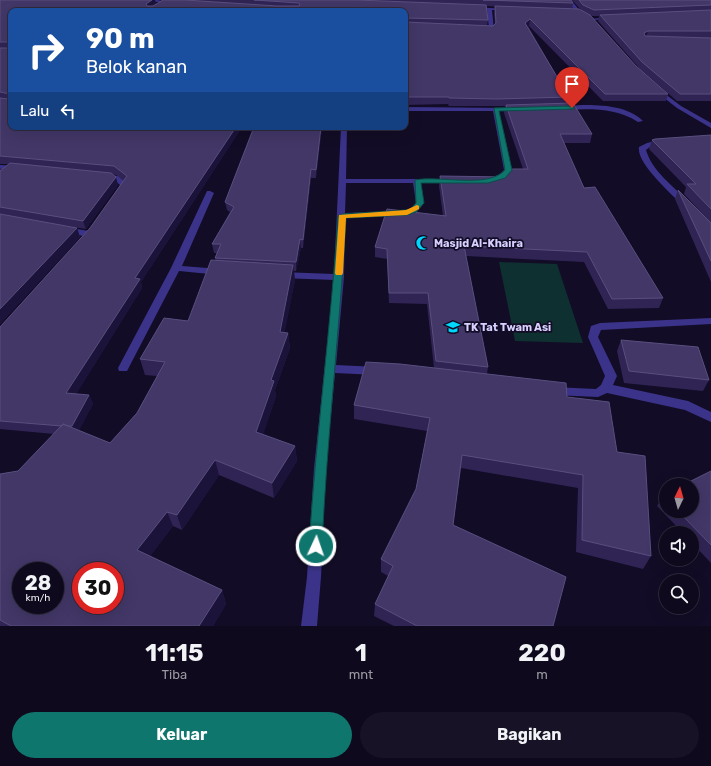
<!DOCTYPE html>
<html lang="id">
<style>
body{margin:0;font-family:Rubik,sans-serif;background:#171225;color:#f1f3f6;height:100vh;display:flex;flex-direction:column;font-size:15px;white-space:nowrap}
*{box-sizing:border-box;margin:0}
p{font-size:13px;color:#9b9aa3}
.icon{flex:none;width:22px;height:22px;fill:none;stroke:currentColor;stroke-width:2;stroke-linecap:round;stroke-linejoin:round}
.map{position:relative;height:626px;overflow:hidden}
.drawer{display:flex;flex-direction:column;background:#0e091c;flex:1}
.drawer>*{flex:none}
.hud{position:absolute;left:8px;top:8px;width:400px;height:122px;border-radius:8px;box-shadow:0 4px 16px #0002,0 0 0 1px #2e2a3b;background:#1a4fa0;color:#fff;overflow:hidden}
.needle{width:26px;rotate:5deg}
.fabs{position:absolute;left:659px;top:478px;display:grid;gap:8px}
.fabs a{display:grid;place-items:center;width:40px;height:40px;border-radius:50%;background:#0e091c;box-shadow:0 4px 16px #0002,0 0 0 1px #2e2a3b;font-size:20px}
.speed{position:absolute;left:12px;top:562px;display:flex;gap:8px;font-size:20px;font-weight:700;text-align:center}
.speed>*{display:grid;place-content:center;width:52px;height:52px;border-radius:50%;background:#0e091c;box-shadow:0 4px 16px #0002,0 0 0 1px #2e2a3b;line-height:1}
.speed small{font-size:10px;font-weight:400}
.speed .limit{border:6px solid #d22;background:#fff;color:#111}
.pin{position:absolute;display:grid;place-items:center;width:34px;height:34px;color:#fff;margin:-41px -17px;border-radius:50% 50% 50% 0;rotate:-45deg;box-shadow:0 0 4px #0007}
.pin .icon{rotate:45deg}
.me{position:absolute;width:44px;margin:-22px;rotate:3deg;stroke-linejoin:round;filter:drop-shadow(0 0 3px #0008)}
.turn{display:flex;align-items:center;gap:14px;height:84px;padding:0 12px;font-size:18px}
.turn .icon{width:52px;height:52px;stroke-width:2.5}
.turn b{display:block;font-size:28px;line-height:34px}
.then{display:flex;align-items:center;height:38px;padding:0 12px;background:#0003;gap:8px;font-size:15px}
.eta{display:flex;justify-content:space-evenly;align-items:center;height:68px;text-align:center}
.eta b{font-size:24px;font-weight:700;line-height:28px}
.cta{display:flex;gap:8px;margin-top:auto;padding:8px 12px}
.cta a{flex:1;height:46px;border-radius:24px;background:#0f766e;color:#fff;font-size:16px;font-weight:700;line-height:46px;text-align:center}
.cta a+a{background:#171225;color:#f1f3f6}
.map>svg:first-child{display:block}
.green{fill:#0f3030}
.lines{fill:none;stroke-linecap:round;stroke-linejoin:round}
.minor{fill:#3a3389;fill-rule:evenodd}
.wall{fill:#302455;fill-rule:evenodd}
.shaded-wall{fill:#1c133a}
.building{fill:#423767;stroke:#594f7f;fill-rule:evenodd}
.route{fill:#0f766e;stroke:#0a4d48}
.slow{fill:#f59e0b}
.labels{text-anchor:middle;stroke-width:3.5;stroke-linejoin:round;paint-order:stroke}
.poi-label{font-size:11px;font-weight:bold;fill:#d8d1ff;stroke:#120c26;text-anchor:start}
</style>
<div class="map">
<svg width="711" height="626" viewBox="0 0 711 626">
<rect width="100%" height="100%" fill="#120c26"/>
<path class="green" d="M499 262 557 264 583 343 515 341Z"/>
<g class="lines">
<path class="minor" d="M141 0H157L176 3 174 4Z
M567 0H571L581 12 588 15V17L577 14Z
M473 7 507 9 509 10 507 11 492 10 494 30 492 31 481 29 483 28H489L487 10 471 9Z
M613 17 615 19 591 20 589 19Z
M656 87 681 106 711 123V128L677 108 654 90 653 89Z
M583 105C603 105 628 106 643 121L638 122C614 107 590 109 563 110L560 108 563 106Z
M405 107 519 108 520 109 517 111H499L512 170 506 178 490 182 486 180 500 174 504 170 493 111H405Z
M341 127H347L346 179H452L456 181 452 183H421L424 203 417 212 410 215 345 218 344 277 336 365 377 367 381 368 383 371 381 374 377 375 335 373 326 468 321 577 317 626H301L307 577 314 468 334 280 281 278 276 275 281 272 334 274ZM346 183H413L416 203 411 208 406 211 345 213Z
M663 139 665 140V142L651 146 646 150C652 171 673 186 688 201V205H682C672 194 636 163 639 147L647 143Z
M0 165 18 166 22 168 18 170 0 169Z
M101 175 119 176 128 185 121 196H115L114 194 120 185 114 180 101 179Z
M207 191H210L214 193 182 266 220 269 225 272 220 275 179 271 127 371H119L118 368 171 268Z
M65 227 89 231 93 234 89 237 62 232 61 230Z
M711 318V324L601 330 598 337 617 376 613 385 688 401 711 412V422L685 410 607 393 598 397 553 395 549 394 547 391 549 388 553 387 596 389 601 385 605 376 588 337 591 326 600 323Z"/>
</g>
<path class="wall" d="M0 0H155L156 4 163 0H571L573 3 572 9 668 94 666 101H603L529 26H528L569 97 568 103 592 134 590 143H564L584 188 663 298 659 308 608 309 584 262 466 256 488 367 487 374 567 397 617 452 651 556 643 569 576 552 578 488 461 468 453 525 553 626H394L374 616 375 604 388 576 381 572V559L416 489 427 431 354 419V405L434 368 427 304 389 303 387 259 375 257V247L443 216 439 186 440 176 503 177 504 171 523 169 504 113 505 106H449L448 104 405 105V11L11 127H242L141 282 142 288 76 394 89 395 93 404 79 430 110 443 137 413 157 376 145 375 140 359 188 321 216 261 215 258 217 253H214L212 244 230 212 227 210 225 202 254 127H322L316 178H311L303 248H301L296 271H294L295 280 284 333H288L290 348 275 390 276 396 263 434 295 446 297 461 274 498 219 475 182 530 173 526 150 556 222 590 226 604 213 626H0V474L18 471 54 434 0 429V327L90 228 124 181 116 175 112 174 118 185 86 229 61 225 77 228 80 237 0 324V167L1 170 9 164H0ZM487 6 512 7 495 6 494 13 495 25 493 26H487L488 20Z
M572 0H711V38H694H711V101H677L640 69 598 21 599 16H592L582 11Z
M711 135V223L684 194 686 187 649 149 652 140Z
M678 190 711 223V282L675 199Z
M621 340 709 380 703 391 624 383 617 351Z
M711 471V563L692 543V533H683L657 506 663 495 666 494V511H692Z"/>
<path class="shaded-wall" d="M152 0H155L156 4 147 10 146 4Z
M530 19 529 26 524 29 525 23Z
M648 31 646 38 642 40 644 33Z
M236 127H242L141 282 142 288 71 402 66 393 135 278Z
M321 127H322L316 178V170Z
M311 169V178L303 248V240Z
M116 177 118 185 86 229 83 221Z
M77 228 80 237 0 324V309Z
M300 239 301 248 296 271V262Z
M293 265 295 280 282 347 280 332Z
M288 333 290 348 275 390 276 396 259 447 256 432 271 380Z
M89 395 93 404 76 436 72 426Z
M295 446 297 461 274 498 272 483Z
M215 460 219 475 182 530 177 515Z
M167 512 173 526 144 564 137 550Z
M222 590 226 604 213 626H199Z"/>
<path class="building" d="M0 0H152L146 4 147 6H153L163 0H185L277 6H299L300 5 299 3 254 0H357L486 5 488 20 405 18V11H11V127H236L135 278 140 279 66 393 89 395 72 426H68L63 424 62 426 0 421V327L90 228 127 176 114 166 0 156V98L8 99 10 94 0 92V48H10V42H0Z
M483 0H571L573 3Z
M579 0H711V5L594 10 583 5Z
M495 6 579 9 590 15 636 66 668 94H605L530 19 525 23 569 97 497 99 449 98V97H405V22L493 26 496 23Z
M711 10V31H648L644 33 645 36 711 38V94H680L642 62 600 15Z
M573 103 592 134H560L584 188 595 187 663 298 612 299 587 252 464 246 488 367 436 361 428 293H389L387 249 375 247 387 209 446 216 440 176 506 177 504 171 509 169H528L506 105Z
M254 127H321L316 170 311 169 303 240 300 239 296 262 215 258 221 244H212L234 207 225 202Z
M711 135V209L687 184H696L652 140 655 139Z
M10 163 111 173 116 177 83 221 0 207V171Z
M678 190 711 223V261Z
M0 214 77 228 0 309Z
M211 260 293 265 280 332 288 333 271 380 274 381 256 432 295 446 272 483 215 460 177 515 167 512 137 550 222 590 199 626H11L0 620V474L18 471 63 424 110 443 137 413 165 362 140 359 164 318 188 321ZM21 571H55V605H21ZM81 571H115V605H81Z
M621 340 698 347 709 380 629 371Z
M366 362 400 364 566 383 567 397 609 402 617 452 645 456 651 556 582 540 583 475 462 455 453 525 566 577 553 626H417L375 604 393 566 381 559 416 489 430 418 354 405Z
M711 471V545L678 511H692V485H683Z
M666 494V498L663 495Z"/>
<path class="route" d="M572 106 574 107V109L499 111 512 170 505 178 488 183H421L424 203 416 212 407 215 346 218C340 328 327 436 322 546L320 550 316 552 311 550 309 546C316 436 331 326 338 216L342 214 406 210 411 209 416 203 415 180C439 175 488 189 505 170L494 108Z"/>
<path class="slow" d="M417 205 419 206V209L407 215 346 218 343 273 342 275H336L335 273 339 215 406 210Z"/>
<defs>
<symbol id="mosque-bare" viewBox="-9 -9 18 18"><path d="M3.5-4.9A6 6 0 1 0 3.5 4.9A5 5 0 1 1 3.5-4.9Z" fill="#00d7fc" stroke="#120c26" stroke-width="2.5" paint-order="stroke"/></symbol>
<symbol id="school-bare" viewBox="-9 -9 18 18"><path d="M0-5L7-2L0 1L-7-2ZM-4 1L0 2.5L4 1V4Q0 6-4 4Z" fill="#00d7fc" stroke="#120c26" stroke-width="2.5" paint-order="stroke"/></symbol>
</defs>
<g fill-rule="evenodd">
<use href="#mosque-bare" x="413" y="233" width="20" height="20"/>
<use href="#school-bare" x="443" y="317" width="20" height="20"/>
</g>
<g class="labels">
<g class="poi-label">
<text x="434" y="247">Masjid Al-Khaira</text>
<text x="464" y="331">TK Tat Twam Asi</text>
</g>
</g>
</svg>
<div class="fabs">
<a><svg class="needle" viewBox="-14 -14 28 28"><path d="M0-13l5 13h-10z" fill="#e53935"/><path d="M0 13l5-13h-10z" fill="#9b9aa3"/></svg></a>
<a><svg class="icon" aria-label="sound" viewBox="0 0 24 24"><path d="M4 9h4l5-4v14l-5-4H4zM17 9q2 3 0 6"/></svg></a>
<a><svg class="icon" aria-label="search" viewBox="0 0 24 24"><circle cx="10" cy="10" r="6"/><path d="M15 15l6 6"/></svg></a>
</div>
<div class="speed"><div>28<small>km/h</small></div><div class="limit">30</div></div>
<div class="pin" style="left:572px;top:108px;background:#d93025"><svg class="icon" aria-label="arrive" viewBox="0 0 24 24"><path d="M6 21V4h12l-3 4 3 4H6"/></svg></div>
<svg class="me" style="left:316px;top:546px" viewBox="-20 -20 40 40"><circle r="17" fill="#0f766e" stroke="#fff" stroke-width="3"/><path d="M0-11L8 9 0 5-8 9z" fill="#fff"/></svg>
<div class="hud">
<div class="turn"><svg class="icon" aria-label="right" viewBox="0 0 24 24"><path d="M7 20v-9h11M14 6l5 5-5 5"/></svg><div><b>90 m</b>Belok kanan</div></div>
<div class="then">Lalu<svg class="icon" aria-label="left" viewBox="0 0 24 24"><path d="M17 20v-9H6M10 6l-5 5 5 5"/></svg></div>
</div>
</div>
<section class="drawer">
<div class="eta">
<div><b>11:15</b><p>Tiba</p></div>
<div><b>1</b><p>mnt</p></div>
<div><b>220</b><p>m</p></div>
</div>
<div class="cta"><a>Keluar</a><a>Bagikan</a></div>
</section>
